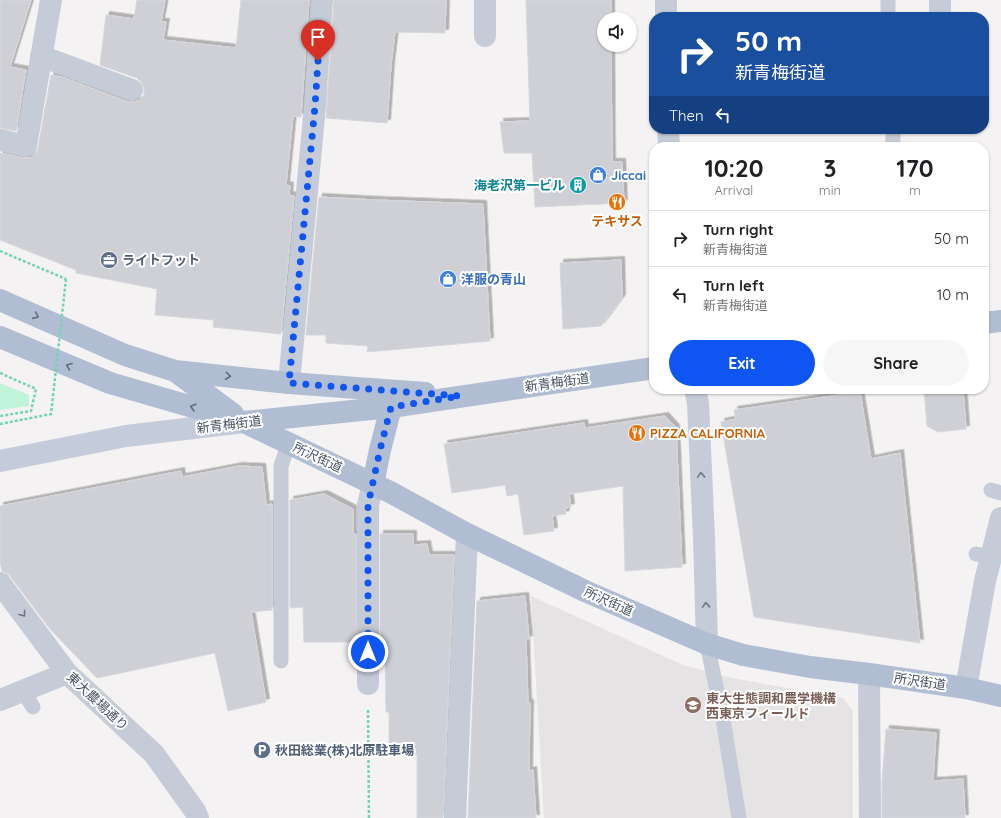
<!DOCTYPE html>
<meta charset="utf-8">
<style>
body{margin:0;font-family:Quicksand,"Noto Sans JP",sans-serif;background:#f6f6f6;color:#202124;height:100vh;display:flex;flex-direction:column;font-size:15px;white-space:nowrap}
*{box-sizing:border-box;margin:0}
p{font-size:13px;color:#757577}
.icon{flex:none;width:22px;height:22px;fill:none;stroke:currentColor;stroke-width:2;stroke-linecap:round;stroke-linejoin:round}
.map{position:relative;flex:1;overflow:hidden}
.sheet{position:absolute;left:649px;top:142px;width:340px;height:252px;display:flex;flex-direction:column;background:#fff;border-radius:16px;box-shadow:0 1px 3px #0004}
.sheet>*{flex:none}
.guide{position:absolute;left:649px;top:12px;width:340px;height:122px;border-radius:16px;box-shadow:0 1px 3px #0004;background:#1a4fa0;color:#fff;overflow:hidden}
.fabs{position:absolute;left:597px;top:12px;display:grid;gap:8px}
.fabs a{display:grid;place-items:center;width:40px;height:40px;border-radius:50%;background:#fff;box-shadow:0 1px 3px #0004;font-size:20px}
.pin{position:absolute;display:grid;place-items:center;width:34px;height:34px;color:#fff;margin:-41px -17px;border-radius:50% 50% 50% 0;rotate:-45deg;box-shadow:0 0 4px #0007}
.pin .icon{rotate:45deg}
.me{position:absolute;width:44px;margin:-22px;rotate:0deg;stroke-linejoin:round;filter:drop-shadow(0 0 3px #0008)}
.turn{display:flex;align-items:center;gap:14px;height:84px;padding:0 20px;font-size:18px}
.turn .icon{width:52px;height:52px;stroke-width:2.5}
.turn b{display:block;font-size:28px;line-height:34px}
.then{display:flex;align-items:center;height:38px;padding:0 20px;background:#0003;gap:8px;font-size:15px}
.eta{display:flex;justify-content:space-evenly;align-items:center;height:68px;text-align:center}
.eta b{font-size:24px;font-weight:800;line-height:28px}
.primary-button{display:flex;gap:8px;margin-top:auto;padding:8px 20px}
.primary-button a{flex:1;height:46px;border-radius:24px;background:#0e55f2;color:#fff;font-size:16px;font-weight:800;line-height:46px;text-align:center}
.primary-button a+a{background:#f6f6f6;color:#202124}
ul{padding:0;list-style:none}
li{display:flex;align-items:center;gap:12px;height:56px;padding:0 20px;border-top:1px solid #e0e0e0}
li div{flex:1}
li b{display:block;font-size:15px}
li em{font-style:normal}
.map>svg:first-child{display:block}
.education{fill:#e5e3e4}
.green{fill:#bff3da}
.building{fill:#ced0d6;stroke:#d6d7dd;filter:url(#shadow)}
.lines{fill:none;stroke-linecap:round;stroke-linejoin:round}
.path{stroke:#74d4b1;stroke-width:2.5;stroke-dasharray:3 2;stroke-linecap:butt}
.service{stroke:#c5ccd7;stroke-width:15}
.minor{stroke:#c5ccd7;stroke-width:22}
.tertiary{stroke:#c5ccd7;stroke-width:22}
.secondary{stroke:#c4ccdb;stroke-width:22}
.primary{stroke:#b0bdd2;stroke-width:22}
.path-bridge{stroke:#74d4b1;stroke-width:2.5;stroke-dasharray:3 2;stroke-linecap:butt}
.oneway{stroke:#626d7d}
.oneway2{stroke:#6e7784}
.route{stroke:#0e55f2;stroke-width:7;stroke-dasharray:0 12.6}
.labels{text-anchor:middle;stroke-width:4;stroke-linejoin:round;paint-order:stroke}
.shop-label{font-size:13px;font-weight:bold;fill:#366cbe;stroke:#fff;text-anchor:start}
.culture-label{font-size:13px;font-weight:bold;fill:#0d838f;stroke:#fff;text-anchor:end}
.food-label{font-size:13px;font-weight:bold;fill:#c56008;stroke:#fff}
.service-label{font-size:13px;font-weight:bold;fill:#4e5e75;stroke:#fff;text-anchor:start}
.street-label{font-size:13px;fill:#485261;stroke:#fff}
.education-label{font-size:13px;font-weight:bold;fill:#785e54;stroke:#fff;text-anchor:start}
</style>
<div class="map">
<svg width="1001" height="818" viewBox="0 0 1001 818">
<defs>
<filter id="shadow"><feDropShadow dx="3.5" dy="-3.5" stdDeviation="0" flood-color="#0004"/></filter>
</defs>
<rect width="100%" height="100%" fill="#f4f2f2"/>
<path class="education" d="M531 596 683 665 732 678 843 698 853 711V818H544Z"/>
<path class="green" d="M0 383 29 395V406L0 410Z"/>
<path class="building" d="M0 0H31L10 67 26 70 16 131 0 128Z
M137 0H165L161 22H166L163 40 236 48 241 0H309L301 117 293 116 286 185 290 186 289 195 294 196 281 334 213 327 214 320 155 315 157 289 76 273V270L0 240V153L24 158H30L36 154 38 148 51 75 62 77 128 102H134L140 100 144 95V88L141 82 137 78 100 65 106 15 134 19Z
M334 0H446L445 33 395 32 391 65 387 123 326 118Z
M526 0H611V19H604V45H611L612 162H622L624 203 535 207 532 153H504L500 122 530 121Z
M319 197 376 200 483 204 490 341 367 352 368 346 326 343V335H306Z
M621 260 622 298 601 326 563 329 560 263Z
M924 389H963L966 429 938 432 927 426Z
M860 392 871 459 900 453 920 643 754 617 721 422 736 419 734 410Z
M665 416 676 428 682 567 625 571 623 486 569 494 571 507 565 508 566 514 552 516 554 531 524 535 518 494 507 496 505 485 452 493 444 444 584 423 585 428Z
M239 466 262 467 266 505 272 504V610L251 612 266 702 228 711 215 653 97 678 50 629 10 576 5 572 2 571 0 562V506L181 471 182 477Z
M324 494 353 509V534H356V642H304L303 607 290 608V500Z
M380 534H413V545L427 544 429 555H454L443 818H417V754H389V712H386L385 642H380Z
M525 596 529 639 526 640 528 703H530L529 771 533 770 536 818H468L477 601Z
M886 729 936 733 933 781 963 779 965 818H882V782Z"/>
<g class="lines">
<path class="path" d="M0 251 66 279
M0 373 36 389 31 411 0 416
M368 710 369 818"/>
<path class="service" d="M888 17V0
M893 129V147
M991 490 1001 493
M976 554 991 557
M707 644 723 719 739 818
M281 661V466L289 443
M23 691 33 707"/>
<path class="minor" d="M940 17V0
M485 36V0
M41 56 132 90
M0 140 26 146 51 0
M289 383 315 106 322 0
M695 389 698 403 704 538 707 644
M0 583 67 673 154 754 195 811 198 818
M869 674 870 818
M368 684V505L373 484
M966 688 985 581 1001 518
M0 700 67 673
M455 818 467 534"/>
<path class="tertiary" d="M666 0V17
M668 129 669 147"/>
<path class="secondary" d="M0 461 126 436 244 422"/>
<path class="primary" d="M0 300 125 355 175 371 233 414
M984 323 1001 321
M0 337 110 383 244 422 342 469 390 492 467 534 585 591 707 644 743 655 810 667 869 674 966 688 1001 696
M175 371 289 383 425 393
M244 422 391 407 654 368
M373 484 380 450 391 407"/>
<path class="path-bridge" d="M0 424 51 414 66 279"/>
</g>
<defs><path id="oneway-chevron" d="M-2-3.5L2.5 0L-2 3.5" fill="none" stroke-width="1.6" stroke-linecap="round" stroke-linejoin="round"/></defs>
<g class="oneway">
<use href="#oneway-chevron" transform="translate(36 316) rotate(24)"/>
<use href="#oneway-chevron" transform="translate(69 366) rotate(-158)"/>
<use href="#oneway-chevron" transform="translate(228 376) rotate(6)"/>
<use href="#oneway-chevron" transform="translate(193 407) rotate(-164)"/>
</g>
<g class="oneway2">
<use href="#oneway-chevron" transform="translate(701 475) rotate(-92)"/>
<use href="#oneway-chevron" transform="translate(706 605) rotate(-92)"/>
<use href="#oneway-chevron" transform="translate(23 614) rotate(53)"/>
</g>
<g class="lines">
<path class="route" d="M318 61 315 106 289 383 460 396 391 407 380 450 368 505V652"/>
</g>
<defs>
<symbol id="shop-disc" viewBox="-11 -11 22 22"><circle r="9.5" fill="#3f7fe0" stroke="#fff"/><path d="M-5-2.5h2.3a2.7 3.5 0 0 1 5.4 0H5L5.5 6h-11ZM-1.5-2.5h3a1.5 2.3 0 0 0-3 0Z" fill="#fff"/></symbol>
<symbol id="building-disc" viewBox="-11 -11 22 22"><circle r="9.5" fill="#0f9aa8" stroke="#fff"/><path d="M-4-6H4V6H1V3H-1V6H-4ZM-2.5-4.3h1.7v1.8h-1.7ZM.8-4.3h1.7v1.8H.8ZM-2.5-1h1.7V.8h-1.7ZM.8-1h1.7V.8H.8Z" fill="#fff"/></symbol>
<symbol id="restaurant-disc" viewBox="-11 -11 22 22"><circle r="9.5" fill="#e8710a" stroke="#fff"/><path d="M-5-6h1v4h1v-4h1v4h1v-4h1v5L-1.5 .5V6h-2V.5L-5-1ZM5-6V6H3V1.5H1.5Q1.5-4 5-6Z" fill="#fff"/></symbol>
<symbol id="office-disc" viewBox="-11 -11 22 22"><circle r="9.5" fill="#5c6f8a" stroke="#fff"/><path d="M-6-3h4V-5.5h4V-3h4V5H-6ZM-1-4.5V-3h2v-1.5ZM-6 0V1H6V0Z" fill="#fff"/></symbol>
<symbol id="university-disc" viewBox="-11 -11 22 22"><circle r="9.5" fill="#8d6e63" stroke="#fff"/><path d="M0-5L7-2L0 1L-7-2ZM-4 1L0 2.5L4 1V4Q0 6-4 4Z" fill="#fff"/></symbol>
<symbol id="parking-disc" viewBox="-11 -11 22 22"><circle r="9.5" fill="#5c6f8a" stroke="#fff"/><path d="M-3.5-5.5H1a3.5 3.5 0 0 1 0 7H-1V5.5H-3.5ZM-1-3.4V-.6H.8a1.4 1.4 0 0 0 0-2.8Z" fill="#fff"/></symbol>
</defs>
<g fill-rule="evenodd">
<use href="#shop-disc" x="588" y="165" width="20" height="20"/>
<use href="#building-disc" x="568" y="175" width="20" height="20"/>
<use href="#restaurant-disc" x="607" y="192" width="20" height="20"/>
<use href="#office-disc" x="99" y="250" width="20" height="20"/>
<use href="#shop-disc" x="438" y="269" width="20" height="20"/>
<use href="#restaurant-disc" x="627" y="423" width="20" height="20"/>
<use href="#university-disc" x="683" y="695" width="20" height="20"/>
<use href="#parking-disc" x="252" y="740" width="20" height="20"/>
</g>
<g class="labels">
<g class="shop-label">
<text x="611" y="180">Jiccai</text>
<text x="461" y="284">洋服の青山</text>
</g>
<g class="culture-label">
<text x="565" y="190">海老沢第一ビル</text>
</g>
<g class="food-label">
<text x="617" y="226">テキサス</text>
<text x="650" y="438" text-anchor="start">PIZZA CALIFORNIA</text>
</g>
<g class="service-label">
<text x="122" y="265">ライトフット</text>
<text x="275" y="755">秋田総業(株)北原駐車場</text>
</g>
<g class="street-label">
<text transform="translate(557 382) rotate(-8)" y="5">新青梅街道</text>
<text transform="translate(229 424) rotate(-7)" y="5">新青梅街道</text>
<text transform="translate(318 457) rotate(25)" y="5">所沢街道</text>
<text transform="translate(609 601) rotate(24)" y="5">所沢街道</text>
<text transform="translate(920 681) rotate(8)" y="5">所沢街道</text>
<text transform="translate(98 701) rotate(43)" y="5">東大農場通り</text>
</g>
<g class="education-label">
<text x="706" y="703">東大生態調和農学機構<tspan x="706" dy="15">西東京フィールド</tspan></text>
</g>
</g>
</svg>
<div class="fabs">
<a><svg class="icon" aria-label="sound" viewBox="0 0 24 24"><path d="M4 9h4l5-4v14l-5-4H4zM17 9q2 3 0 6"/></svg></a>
</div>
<div class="pin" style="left:318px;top:61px;background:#d93025"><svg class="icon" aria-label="arrive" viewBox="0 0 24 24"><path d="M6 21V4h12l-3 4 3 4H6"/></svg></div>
<svg class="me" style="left:368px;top:652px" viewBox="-20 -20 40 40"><circle r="17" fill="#0e55f2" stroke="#fff" stroke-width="3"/><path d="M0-11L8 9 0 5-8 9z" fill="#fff"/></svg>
<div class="guide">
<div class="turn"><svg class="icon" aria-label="right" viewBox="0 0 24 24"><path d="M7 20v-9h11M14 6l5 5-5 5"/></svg><div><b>50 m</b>新青梅街道</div></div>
<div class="then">Then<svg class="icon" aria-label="left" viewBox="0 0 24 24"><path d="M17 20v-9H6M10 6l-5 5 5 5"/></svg></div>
</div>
<section class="sheet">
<div class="eta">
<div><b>10:20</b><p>Arrival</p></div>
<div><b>3</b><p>min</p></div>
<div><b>170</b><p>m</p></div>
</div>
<ul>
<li><svg class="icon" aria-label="right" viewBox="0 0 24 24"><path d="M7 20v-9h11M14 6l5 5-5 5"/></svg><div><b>Turn right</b><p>新青梅街道</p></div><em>50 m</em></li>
<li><svg class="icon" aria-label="left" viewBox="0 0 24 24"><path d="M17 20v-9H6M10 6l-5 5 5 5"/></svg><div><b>Turn left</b><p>新青梅街道</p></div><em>10 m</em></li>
</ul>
<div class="primary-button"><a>Exit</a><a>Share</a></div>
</section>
</div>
